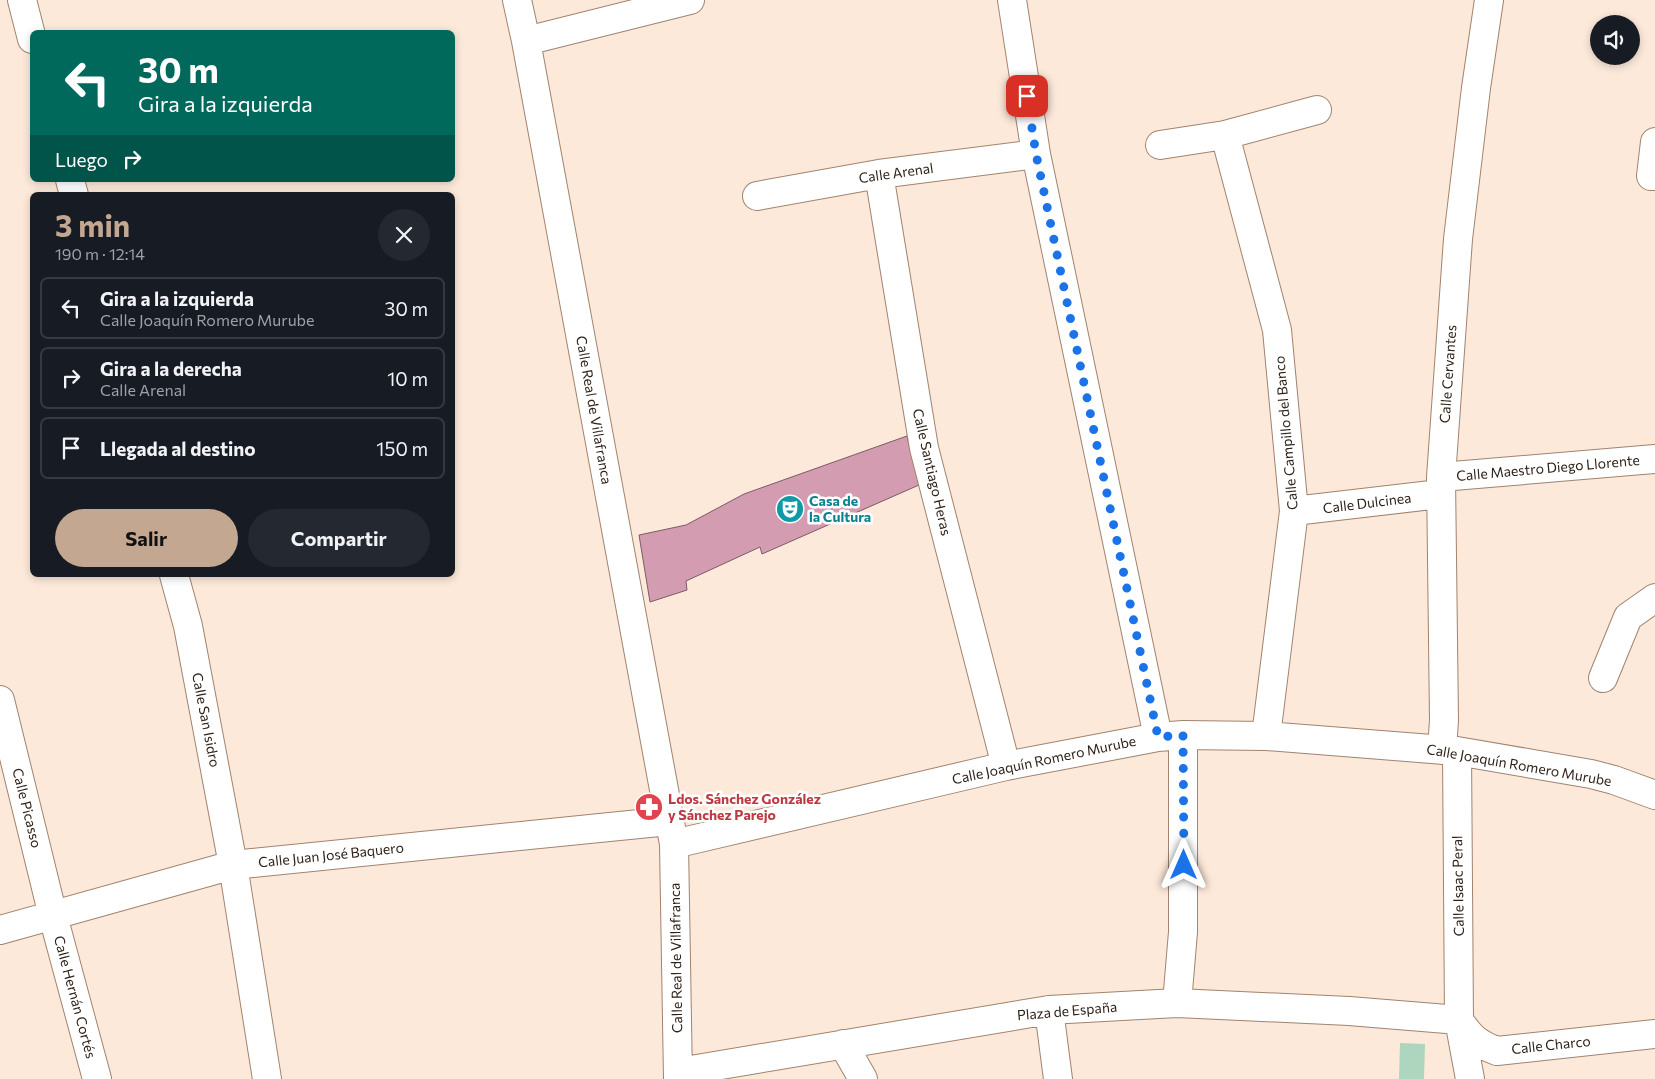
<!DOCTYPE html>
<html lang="es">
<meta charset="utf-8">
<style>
body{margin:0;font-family:Commissioner,sans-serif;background:#242831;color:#f1f3f6;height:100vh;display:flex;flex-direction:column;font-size:19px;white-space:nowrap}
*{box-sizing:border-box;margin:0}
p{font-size:16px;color:#9ea1a6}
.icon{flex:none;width:28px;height:28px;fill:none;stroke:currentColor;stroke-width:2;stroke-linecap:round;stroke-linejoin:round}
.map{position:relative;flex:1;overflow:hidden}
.sheet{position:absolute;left:30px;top:192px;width:425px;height:385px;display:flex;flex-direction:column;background:#171b24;border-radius:8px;box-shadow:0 2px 8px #0003}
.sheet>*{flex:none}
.top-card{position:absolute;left:30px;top:30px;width:425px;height:152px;border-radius:8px;box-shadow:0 2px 8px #0003;background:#00695c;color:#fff;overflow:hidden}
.fabs{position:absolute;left:1590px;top:15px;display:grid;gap:10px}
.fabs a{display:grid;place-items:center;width:50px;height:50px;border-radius:50%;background:#171b24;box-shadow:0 2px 8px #0003;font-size:25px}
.pin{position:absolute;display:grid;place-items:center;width:42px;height:42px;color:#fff;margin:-21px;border-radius:10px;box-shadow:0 2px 8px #0006}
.me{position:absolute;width:55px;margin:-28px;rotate:0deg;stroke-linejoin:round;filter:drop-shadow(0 0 4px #0008)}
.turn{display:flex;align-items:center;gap:18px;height:105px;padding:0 25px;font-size:22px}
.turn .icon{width:65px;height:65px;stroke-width:2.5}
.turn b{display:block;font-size:35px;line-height:42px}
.then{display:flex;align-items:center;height:48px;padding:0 25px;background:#0003;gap:10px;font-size:19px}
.round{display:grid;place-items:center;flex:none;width:52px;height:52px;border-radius:26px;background:#242831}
.head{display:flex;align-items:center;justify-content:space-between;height:85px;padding:0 25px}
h1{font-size:30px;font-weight:700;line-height:38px;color:#c3a790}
.action{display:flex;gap:10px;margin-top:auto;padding:10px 25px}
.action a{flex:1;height:58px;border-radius:30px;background:#c3a790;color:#111;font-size:20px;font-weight:700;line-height:58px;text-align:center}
.action a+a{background:#242831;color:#f1f3f6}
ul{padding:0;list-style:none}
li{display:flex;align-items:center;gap:15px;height:62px;margin:0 10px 8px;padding:0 15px;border:2px solid #363941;border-radius:8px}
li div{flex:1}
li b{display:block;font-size:19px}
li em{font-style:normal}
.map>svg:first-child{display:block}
.green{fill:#aed6bf}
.building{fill:#d39cb1;stroke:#7c5a67}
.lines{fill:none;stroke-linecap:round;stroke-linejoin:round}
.street-casing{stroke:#a1836e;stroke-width:30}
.street{stroke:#fff;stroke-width:28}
.route{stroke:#1a73e8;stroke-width:9;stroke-dasharray:0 16.2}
.labels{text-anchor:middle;stroke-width:5;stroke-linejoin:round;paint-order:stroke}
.street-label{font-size:14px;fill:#2e2219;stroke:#fff}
.culture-label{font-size:14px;font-weight:bold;fill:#0d838f;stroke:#fff;text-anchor:start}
.health-label{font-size:14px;font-weight:bold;fill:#be3a42;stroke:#fff;text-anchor:start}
</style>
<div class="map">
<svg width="1655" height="1079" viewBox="0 0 1655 1079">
<rect width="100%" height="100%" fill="#fce9da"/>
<path class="green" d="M1400 1043 1425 1044 1424 1079H1399Z"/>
<path class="building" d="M907 436 919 485 762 554 760 547 686 581 687 590 650 602 639 535 686 525 744 494Z"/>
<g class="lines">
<defs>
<path id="street" d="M22 0 32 39
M517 0 526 41 674 844 678 1079
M1012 0 1036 154 1158 737
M526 41 690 0
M1225 135 1277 330 1294 511 1266 736
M1655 142 1651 176H1655
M1160 145 1225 135 1317 110
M879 174 924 448 1006 766
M70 180 74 195
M757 196 879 174 1036 154
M1441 477 1655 459
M1294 511 1440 494
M174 575 188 626 233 865 267 1079
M1603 678 1628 617 1655 598
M0 700 53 916 97 1079
M1442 750 1444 720 1441 477 1458 239 1476 88 1489 0
M1457 751 1459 1020 1470 1079
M674 844 1006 766 1158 737 1183 735 1266 736 1457 751 1591 774 1614 780 1655 795
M0 930 233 865 669 821
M1177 1003 1183 932V735
M1049 1010 1058 1079
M1459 1020C1470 1037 1478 1044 1497 1051L1655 1034
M843 1044 863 1079
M679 1072 1049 1010 1177 1003 1349 1011 1459 1020"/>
</defs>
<use href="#street" class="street-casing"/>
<use href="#street" class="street"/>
</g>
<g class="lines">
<path class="route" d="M1027 96 1036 154 1158 737 1183 735 1184 865"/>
</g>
<defs>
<symbol id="theatre-disc" viewBox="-11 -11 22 22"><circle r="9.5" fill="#0f9aa8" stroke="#fff"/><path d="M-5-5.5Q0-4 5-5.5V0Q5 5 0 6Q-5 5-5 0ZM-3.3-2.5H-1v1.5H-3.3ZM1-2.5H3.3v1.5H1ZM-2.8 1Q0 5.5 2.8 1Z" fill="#fff"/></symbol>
<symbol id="pharmacy-disc" viewBox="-11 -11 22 22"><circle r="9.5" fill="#e0444e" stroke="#fff"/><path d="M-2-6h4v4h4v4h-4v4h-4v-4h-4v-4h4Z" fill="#fff"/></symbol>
</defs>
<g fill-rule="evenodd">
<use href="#theatre-disc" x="774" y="493" width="32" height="32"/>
<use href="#pharmacy-disc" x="633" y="791" width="32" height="32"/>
</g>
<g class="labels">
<g class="street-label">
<text transform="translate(896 173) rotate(-8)" y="5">Calle Arenal</text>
<text transform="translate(1448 374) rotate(-86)" y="5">Calle Cervantes</text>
<text transform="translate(594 410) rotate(80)" y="5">Calle Real de Villafranca</text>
<text transform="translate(1286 433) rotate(-95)" y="5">Calle Campillo del Banco</text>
<text transform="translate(1548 468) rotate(-5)" y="5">Calle Maestro Diego Llorente</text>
<text transform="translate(932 472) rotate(77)" y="5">Calle Santiago Heras</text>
<text transform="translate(1367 503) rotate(-7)" y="5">Calle Dulcinea</text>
<text transform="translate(206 720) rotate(79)" y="5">Calle San Isidro</text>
<text transform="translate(1044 760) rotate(-12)" y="5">Calle Joaquín Romero Murube</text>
<text transform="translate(1519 765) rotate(10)" y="5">Calle Joaquín Romero Murube</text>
<text transform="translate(27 808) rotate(76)" y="5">Calle Picasso</text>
<text transform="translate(331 855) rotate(-6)" y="5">Calle Juan José Baquero</text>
<text transform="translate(1458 886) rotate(-91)" y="5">Calle Isaac Peral</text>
<text transform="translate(676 958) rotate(-91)" y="5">Calle Real de Villafranca</text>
<text transform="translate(75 997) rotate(75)" y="5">Calle Hernán Cortés</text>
<text transform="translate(1067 1011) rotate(-5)" y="5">Plaza de España</text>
<text transform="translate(1551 1045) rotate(-6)" y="5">Calle Charco</text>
</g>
<g class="culture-label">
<text x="809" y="506">Casa de<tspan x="809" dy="16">la Cultura</tspan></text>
</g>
<g class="health-label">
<text x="668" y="804">Ldos. Sánchez González<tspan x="668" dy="16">y Sánchez Parejo</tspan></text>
</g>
</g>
</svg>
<div class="fabs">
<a><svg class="icon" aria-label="sound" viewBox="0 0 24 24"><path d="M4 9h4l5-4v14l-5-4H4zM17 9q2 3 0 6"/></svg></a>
</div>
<div class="pin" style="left:1027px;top:96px;background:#d93025"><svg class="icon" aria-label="arrive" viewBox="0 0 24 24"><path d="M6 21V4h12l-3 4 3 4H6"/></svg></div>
<svg class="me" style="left:1184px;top:865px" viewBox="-20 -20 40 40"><path d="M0-17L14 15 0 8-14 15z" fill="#1a73e8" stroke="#fff" stroke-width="4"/></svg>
<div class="top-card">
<div class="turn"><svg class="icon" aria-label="left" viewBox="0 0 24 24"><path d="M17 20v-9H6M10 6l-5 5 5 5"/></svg><div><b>30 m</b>Gira a la izquierda</div></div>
<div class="then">Luego<svg class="icon" aria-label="right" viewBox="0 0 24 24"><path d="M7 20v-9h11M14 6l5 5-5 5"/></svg></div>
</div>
<section class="sheet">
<div class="head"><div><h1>3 min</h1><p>190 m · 12:14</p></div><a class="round"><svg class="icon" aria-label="close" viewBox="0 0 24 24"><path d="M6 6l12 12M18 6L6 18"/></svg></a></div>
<ul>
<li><svg class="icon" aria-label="left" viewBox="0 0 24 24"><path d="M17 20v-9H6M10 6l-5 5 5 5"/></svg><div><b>Gira a la izquierda</b><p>Calle Joaquín Romero Murube</p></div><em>30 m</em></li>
<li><svg class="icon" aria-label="right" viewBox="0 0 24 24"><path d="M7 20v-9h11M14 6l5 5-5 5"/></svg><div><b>Gira a la derecha</b><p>Calle Arenal</p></div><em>10 m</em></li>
<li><svg class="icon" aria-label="arrive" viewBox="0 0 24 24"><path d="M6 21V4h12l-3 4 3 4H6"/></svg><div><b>Llegada al destino</b></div><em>150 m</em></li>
</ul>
<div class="action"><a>Salir</a><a>Compartir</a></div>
</section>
</div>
